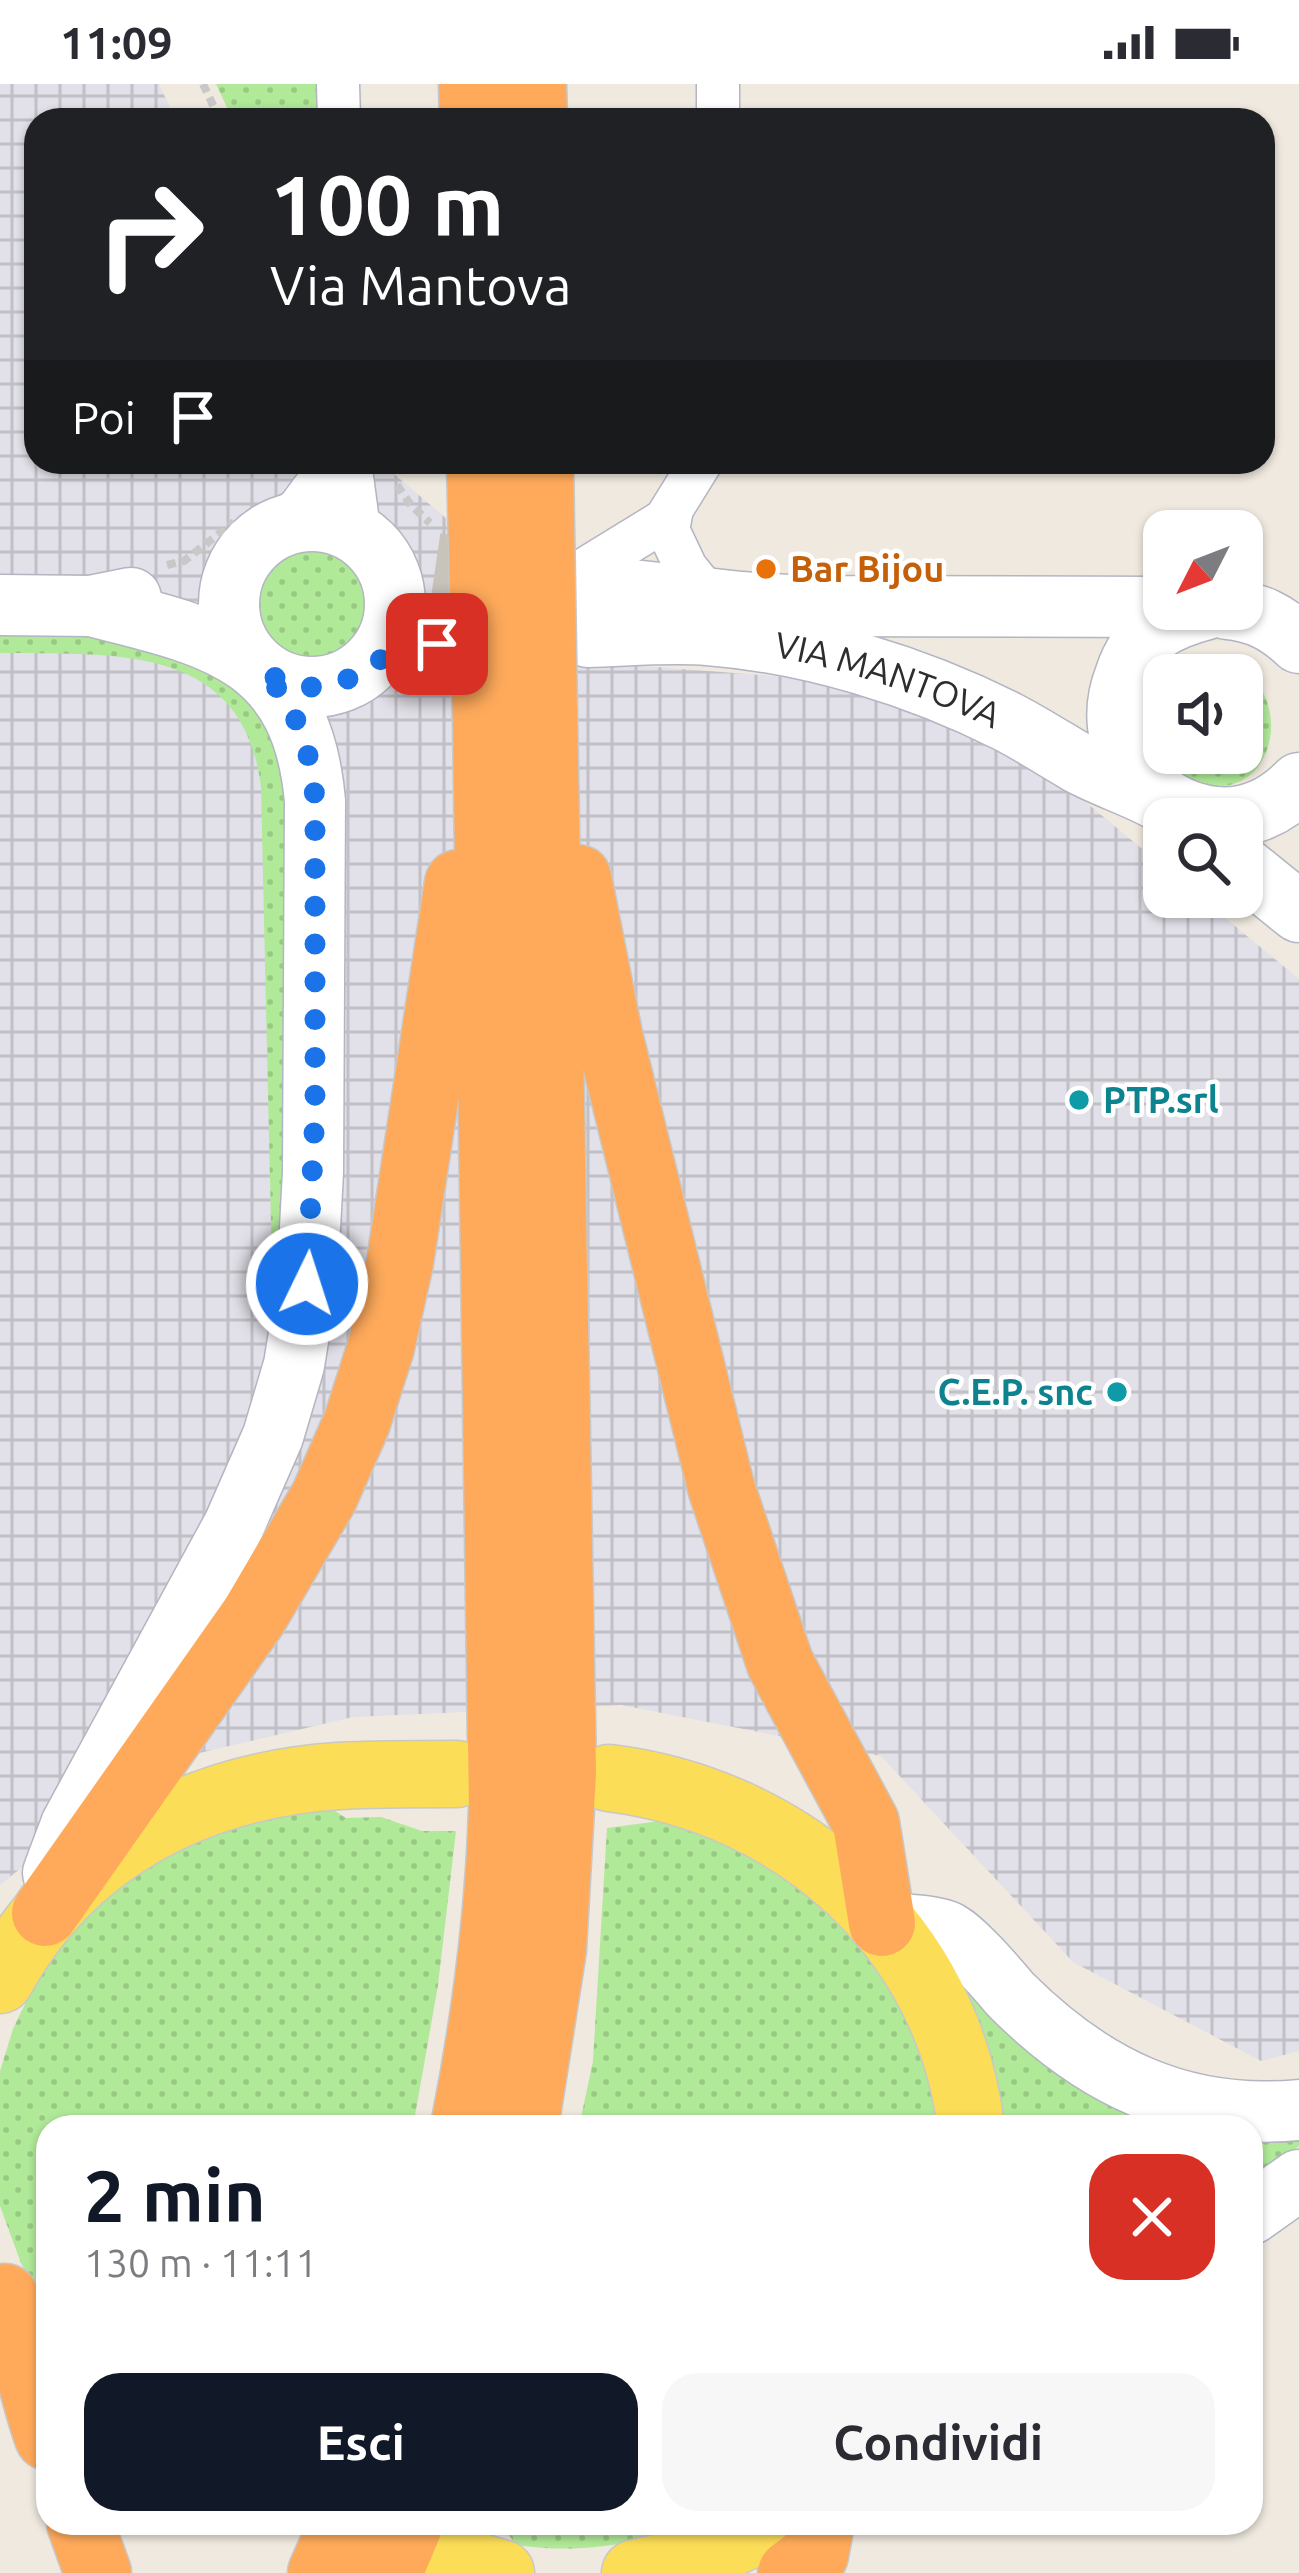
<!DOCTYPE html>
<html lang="it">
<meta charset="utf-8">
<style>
body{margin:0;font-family:Ubuntu,sans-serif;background:#f7f7f7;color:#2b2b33;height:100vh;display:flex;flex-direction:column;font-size:45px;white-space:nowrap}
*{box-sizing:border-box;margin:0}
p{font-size:39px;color:#7c7c81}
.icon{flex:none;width:66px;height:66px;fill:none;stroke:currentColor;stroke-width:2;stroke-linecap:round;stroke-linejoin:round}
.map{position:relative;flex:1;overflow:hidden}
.drawer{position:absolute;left:36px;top:2031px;width:1227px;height:420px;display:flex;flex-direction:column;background:#fff;border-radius:36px;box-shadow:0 3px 9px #0004}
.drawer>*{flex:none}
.hud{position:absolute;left:24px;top:24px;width:1251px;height:366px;border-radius:36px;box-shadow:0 3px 9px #0004;background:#202124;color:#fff;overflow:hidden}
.needle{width:78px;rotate:228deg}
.buttons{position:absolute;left:1143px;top:426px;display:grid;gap:24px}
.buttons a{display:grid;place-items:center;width:120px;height:120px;border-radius:24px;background:#fff;box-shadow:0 3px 9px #0004;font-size:60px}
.pin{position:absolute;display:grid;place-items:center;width:102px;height:102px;color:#fff;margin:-51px;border-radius:24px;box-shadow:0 6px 18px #0006}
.me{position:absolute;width:132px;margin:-66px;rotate:4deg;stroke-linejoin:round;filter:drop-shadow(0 0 9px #0008)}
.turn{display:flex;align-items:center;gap:42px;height:252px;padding:0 48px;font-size:54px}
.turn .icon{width:156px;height:156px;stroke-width:2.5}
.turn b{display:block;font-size:84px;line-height:102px}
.then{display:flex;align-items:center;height:114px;padding:0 48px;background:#0003;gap:24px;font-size:45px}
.round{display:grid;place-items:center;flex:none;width:126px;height:126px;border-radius:36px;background:#f7f7f7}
.summary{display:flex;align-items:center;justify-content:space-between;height:204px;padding:0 48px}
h1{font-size:72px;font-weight:700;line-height:90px;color:#111827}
.button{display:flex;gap:24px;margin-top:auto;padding:24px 48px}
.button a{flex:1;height:138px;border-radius:36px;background:#111827;color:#fff;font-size:48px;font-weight:700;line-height:138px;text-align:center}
.button a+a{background:#f7f7f7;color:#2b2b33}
.status{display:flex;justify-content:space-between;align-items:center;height:84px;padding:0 60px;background:#fff;direction:ltr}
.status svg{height:33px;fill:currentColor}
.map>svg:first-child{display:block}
.industrial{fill:url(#industrial-grid)}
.grass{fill:url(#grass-dots)}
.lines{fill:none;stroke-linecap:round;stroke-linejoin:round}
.secondary-tunnel{stroke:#c8c3bb;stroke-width:60;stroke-dasharray:60 30;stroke-linecap:butt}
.street-casing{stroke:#b3b5c2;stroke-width:45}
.secondary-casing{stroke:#b3b5c2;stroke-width:63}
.primary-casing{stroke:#c8c8c8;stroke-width:69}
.highway-casing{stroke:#c8c8c8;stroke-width:69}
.path{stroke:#c8c8c8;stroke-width:8;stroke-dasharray:9 6;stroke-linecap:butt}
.street{stroke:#fff;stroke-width:42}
.secondary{stroke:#fff;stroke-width:60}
.primary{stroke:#fbdd58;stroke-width:66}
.highway{stroke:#ffaa5b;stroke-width:66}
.highway-bridge-casing{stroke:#c8c8c8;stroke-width:69;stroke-linecap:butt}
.highway-bridge{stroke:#ffaa5b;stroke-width:66}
.route{stroke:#1a73e8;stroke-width:21;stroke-dasharray:0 37.8}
.food-dot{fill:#e8710a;stroke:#fff;stroke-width:4.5}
.culture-dot{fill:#0f9aa8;stroke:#fff;stroke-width:4.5}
.labels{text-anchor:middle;stroke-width:9;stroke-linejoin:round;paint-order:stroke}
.food-label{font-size:36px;font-weight:bold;fill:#c56008;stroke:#fff;text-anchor:start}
.street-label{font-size:36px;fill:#2d2d2d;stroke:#fff}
.culture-label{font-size:36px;font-weight:bold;fill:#0d838f;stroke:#fff;text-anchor:start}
</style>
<div class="status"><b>11:09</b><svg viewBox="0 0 49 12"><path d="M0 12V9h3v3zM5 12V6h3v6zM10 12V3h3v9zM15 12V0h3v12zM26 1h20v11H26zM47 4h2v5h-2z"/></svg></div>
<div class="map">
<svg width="1299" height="2489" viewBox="0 0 1299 2489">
<defs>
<pattern id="industrial-grid" width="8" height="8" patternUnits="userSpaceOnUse" patternTransform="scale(3)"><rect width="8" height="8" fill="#e2e0e8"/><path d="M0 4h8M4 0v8" fill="none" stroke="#c2c0c7"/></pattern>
<pattern id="grass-dots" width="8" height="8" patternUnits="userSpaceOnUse" patternTransform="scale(3)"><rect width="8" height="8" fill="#b0e998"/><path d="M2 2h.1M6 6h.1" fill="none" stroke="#98c883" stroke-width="1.8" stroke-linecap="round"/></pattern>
</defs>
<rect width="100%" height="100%" fill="#efe9df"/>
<path class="industrial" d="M0 0H159L176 36H36V378H380L617 580 878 600 1000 647 1164 783V813H1200L1299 895V1967L1261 1977 1073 1878 881 1672 621 1621 353 1633 182 1673 36 1772 0 1801Z"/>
<path class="grass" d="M216 0H317L318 36H233Z
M258 520a55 55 0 1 1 110 0a55 55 0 1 1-110 0Z
M0 546 108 548 226 586 279 654 295 831 274 1270 261 703C243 557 112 571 0 569Z
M1205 575C1299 577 1288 719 1202 701 1184 697 1168 686 1158 669 1146 646 1150 620 1164 599V669H1242V591H1172L1185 581Z
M327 1722 346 1734 381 1733 422 1747H456L438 1901 413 2043H48V2228L21 2179 0 2122V1987L13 1945 36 1897 84 1831 148 1780 222 1745Z
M675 1735 760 1773 846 1842 893 1909 908 1940 930 2000 938 2043H579L593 1977 607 1744Z
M963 1901 1197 2043H1005L990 1969Z
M1299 2047V2062L1251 2098V2049Z
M500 2439H703C637 2459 585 2471 516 2461Z"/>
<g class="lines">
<path class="secondary-tunnel" d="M436 479 531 493
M437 560 533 555"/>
<defs>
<path id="street" d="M338 0 339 36
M718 0V36
M350 378 360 453
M672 425 668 446 686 484 707 510 723 516
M271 447 299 424 333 378
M587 484 665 436 701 378"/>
<g id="secondary">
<circle cx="312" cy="520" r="83"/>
<path d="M587 501 741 518 804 522 1164 523"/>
<path d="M0 521 91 522 131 514"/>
<path d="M1207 525C1188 530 1172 535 1156 546 1141 557 1131 574 1125 592 1098 660 1146 725 1215 733 1248 736 1277 722 1299 699"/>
<path d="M1227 525C1257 528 1277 538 1299 559"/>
<path id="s1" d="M588 553C628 552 668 548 708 551 810 559 917 592 1008 638 1033 651 1056 666 1080 680 1115 699 1155 708 1186 735"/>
<path d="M1242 782 1299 828"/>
<path d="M53 1789 71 1741 234 1441 273 1352 294 1281 307 1200 313 1088 315 717C302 570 215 553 91 522"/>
<path d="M882 1839C902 1841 927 1840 946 1847 960 1851 999 1897 1011 1911 1092 1992 1182 2037 1299 2026"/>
<path d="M1251 2130 1299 2096"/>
</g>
<path id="primary" d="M609 1694C795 1717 948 1853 971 2043
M0 1896C70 1767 194 1702 338 1692 378 1690 418 1690 457 1690
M444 2473 501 2489
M635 2489C683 2479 728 2464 770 2439"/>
<path id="highway" d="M472 0 473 36
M533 0 534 36
M578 794 609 951 721 1403 780 1579 866 1739 882 1839
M45 1829 254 1532 324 1413 357 1338 381 1263 400 1178 458 799
M464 2043C485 1937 499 1831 502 1724L486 636
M525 2043 553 1865 563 1688 544 628
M5 2213C25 2258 31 2307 48 2353
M80 2439 98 2489
M321 2489 343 2439
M389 2489 410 2439
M791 2489 815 2471 821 2439"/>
</defs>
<use href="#street" class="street-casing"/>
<use href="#secondary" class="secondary-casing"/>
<use href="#primary" class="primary-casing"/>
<use href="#highway" class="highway-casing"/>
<path class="path" d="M203 0 220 36
M397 401 410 420 430 439
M167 481 184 477 234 438"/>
<use href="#street" class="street"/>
<use href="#secondary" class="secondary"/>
<use href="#primary" class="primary"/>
<use href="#highway" class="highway"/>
<defs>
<path id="highway-bridge" d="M480 378 486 636
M540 378 544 628"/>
</defs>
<use href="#highway-bridge" class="highway-bridge-casing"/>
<use href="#highway-bridge" class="highway-bridge"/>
</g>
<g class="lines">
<path class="route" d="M307 1200 315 1028V716C311 666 297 623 262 586 290 605 324 610 355 591 366 585 377 577 389 571 404 565 421 562 437 560"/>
</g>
<circle class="food-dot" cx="766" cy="485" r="12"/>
<g class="culture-dot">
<circle cx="1079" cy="1016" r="12"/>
<circle cx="1117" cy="1308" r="12"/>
</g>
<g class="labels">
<g class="food-label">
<text x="790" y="498">Bar Bijou</text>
</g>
<g class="street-label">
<text dy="13" stroke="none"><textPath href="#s1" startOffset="306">VIA MANTOVA</textPath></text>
</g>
<g class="culture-label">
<text x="1103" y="1029">PTP.srl</text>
<text x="1093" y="1321" text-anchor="end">C.E.P. snc</text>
</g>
</g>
</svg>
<div class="buttons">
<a><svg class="needle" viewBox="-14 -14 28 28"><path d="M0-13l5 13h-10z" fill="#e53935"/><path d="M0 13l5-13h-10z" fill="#7c7c81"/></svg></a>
<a><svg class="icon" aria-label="sound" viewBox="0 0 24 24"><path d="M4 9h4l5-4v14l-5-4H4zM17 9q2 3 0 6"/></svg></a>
<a><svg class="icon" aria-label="search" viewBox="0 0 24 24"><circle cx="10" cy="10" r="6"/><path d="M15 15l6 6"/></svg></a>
</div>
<div class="pin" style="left:437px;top:560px;background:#d93025"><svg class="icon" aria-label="arrive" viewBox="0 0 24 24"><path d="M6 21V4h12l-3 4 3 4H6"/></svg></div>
<svg class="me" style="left:307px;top:1200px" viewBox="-20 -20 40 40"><circle r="17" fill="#1a73e8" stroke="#fff" stroke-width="3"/><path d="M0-11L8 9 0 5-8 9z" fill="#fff"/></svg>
<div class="hud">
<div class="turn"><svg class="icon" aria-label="right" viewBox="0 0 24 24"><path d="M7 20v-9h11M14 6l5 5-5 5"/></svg><div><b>100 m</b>Via Mantova</div></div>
<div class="then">Poi<svg class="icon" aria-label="arrive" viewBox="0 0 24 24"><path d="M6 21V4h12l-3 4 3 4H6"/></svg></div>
</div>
<section class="drawer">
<div class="summary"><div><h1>2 min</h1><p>130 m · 11:11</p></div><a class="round" style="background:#d93025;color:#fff"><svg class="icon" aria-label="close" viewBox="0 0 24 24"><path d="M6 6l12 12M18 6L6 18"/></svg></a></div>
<div class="button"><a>Esci</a><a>Condividi</a></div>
</section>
</div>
